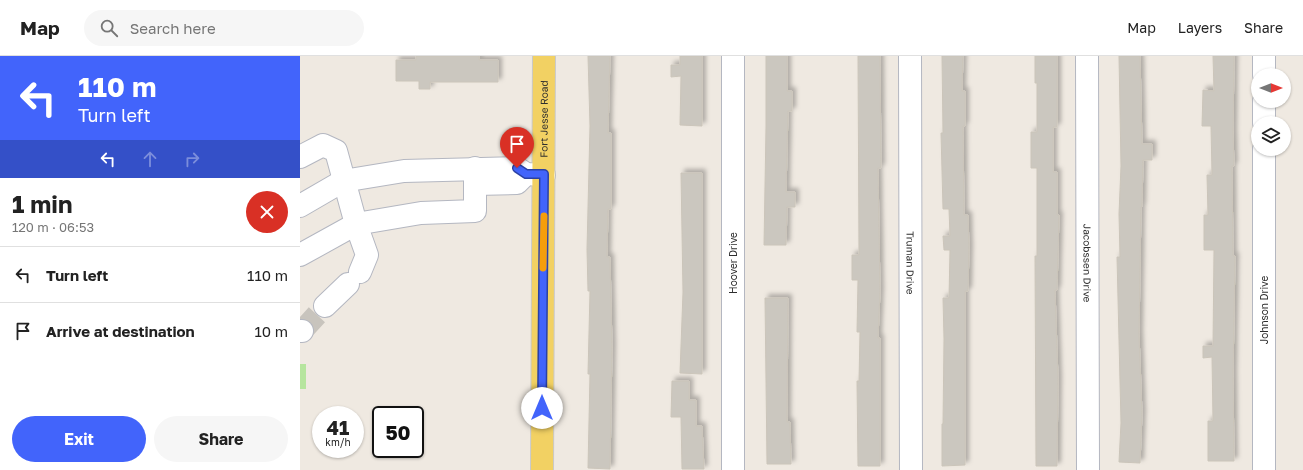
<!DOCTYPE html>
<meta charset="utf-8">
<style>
body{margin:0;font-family:"Golos Text",sans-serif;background:#f6f6f6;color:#222;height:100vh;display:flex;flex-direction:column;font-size:15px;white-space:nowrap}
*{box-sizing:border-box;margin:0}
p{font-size:13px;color:#767676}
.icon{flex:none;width:22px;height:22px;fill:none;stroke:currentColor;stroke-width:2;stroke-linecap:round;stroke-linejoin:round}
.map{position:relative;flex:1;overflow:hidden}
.sheet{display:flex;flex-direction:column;background:#fff;width:300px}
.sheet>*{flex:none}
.banner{background:#4264fb;color:#fff;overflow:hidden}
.needle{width:26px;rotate:90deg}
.fabs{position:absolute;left:951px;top:12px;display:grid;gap:8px}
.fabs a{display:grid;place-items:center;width:40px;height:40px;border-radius:50%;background:#fff;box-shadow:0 1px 3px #0004;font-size:20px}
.speed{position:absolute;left:12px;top:350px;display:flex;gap:8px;font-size:20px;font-weight:700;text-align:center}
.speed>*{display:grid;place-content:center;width:52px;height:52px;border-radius:50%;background:#fff;box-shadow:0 1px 3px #0004;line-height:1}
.speed small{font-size:10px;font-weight:400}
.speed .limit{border:2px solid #111;border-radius:6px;background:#fff;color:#111}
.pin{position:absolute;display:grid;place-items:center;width:34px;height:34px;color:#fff;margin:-41px -17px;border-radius:50% 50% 50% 0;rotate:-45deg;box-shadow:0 0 4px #0007}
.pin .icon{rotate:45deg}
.me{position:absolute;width:44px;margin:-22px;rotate:0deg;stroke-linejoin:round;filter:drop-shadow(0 0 3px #0008)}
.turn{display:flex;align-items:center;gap:14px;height:84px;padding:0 12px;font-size:18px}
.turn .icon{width:52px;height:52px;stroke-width:2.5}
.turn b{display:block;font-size:28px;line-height:34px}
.lanes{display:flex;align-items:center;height:38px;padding:0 12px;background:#0003;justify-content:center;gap:20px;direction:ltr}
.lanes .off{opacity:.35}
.round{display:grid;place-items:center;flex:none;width:42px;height:42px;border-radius:21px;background:#f6f6f6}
.headline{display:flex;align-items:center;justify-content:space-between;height:68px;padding:0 12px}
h1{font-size:24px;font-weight:700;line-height:30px}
.button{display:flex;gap:8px;margin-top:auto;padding:8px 12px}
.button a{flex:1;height:46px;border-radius:24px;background:#4264fb;color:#fff;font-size:16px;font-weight:700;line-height:46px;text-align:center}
.button a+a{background:#f6f6f6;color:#222}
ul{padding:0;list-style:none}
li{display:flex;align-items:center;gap:12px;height:56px;padding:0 12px;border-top:1px solid #e0e0e0}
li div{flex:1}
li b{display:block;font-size:15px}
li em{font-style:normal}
header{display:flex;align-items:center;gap:24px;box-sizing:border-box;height:56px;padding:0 20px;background:#fff;border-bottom:1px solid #e0e0e0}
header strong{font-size:19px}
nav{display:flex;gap:22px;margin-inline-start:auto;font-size:14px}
.search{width:280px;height:36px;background:#f6f6f6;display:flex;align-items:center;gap:10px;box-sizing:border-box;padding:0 14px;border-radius:22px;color:#767676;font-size:15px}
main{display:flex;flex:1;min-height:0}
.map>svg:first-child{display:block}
.green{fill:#b6e59e}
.building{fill:#cbc7bf;stroke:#cbc5ba;filter:url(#shadow)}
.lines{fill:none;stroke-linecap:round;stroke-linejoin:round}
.minor-tunnel{stroke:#c8c4bd;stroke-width:22;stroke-dasharray:22 11;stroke-linecap:butt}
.minor-casing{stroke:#b4b7c1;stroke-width:24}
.major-casing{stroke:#c9c9c9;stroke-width:24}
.minor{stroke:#fff;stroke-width:22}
.major{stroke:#f2d163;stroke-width:22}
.route-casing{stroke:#2b41a3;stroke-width:10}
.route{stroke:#4264fb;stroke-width:7}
.slow{stroke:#f59e0b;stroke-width:7}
.labels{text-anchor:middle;stroke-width:3;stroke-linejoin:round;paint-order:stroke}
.street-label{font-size:10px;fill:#2e2e2e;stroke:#fff}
</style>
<header>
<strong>Map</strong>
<div class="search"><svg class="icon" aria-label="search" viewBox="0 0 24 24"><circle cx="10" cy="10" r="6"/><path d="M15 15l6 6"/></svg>Search here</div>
<nav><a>Map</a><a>Layers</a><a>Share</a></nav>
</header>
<main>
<section class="sheet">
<div class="banner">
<div class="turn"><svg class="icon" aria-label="left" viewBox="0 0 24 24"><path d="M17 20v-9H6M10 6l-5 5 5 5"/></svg><div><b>110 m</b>Turn left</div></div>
<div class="lanes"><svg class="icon" aria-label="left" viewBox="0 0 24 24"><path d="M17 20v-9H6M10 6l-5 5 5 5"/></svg><svg class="icon off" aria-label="ahead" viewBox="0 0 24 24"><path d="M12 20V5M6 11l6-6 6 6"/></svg><svg class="icon off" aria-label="right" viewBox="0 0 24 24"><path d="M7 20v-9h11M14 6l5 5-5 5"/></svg></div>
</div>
<div class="headline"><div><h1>1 min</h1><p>120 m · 06:53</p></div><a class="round" style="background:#d93025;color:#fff"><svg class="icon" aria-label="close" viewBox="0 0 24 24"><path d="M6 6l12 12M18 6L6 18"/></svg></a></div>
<ul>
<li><svg class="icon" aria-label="left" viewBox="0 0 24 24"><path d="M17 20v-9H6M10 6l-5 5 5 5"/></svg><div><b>Turn left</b></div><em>110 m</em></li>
<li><svg class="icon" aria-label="arrive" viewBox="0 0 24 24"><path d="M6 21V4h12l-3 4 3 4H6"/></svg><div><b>Arrive at destination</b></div><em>10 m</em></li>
</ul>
<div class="button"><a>Exit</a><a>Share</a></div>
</section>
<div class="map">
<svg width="1003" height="414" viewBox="0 0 1003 414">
<defs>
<filter id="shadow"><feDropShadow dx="3.5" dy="-3.5" stdDeviation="2" flood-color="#0004"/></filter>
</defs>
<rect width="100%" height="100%" fill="#efe9e1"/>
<path class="green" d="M0 308H6V333H0Z"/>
<path class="building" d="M116 0H179V4H198V26H130V33H119V25H96V4H116Z
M288 0H310L308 77H311V153H308L307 201H310L312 291 310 413 288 412 290 318H288L290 235H288L287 193 290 70Z
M380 0H402V70L380 69 381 20 371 21V9H380Z
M466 0H487V35H492V55H488L486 136H495V151H487L486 189H464L466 71Z
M558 0H580L581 112H578L580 236 578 282H580V410H558L557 325H559L560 276H557L558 224H552V199H559Z
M642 0H663L662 35H665V70H663L664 159H668L669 192 668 235H665V409L642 410V368H643L644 283 643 242H649L650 194H644L643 180H650L649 153H643L641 77H643Z
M735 0H757V71H753V116H757V159H759L757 234H755L758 323 757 410H736L735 200H737V112H731V76H737V27H735Z
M819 0H840L842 88H852V104H843L842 151H841L839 278 842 358 840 407 819 406 821 367 817 201H820L819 158 821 110Z
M913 0H934L933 77 934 110H932L933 200H935L933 318 934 405H908V365H913L912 301 903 302V290H913L914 194H904V159H908L907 119H912L911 70H902L903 34 914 35Z
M381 117H402V318L380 317 383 236Z
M465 242H488L487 366H490L491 408H467Z
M372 325H389V344H396V370H402L404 413H382L381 361H371Z"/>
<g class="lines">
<path class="minor-tunnel" d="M2 275 25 250"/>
<defs>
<g id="minor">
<path id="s1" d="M610 0 611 414"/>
<path id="s2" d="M787 0 788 414"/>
<path d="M964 0V19"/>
<path d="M964 45V67"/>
<path d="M964 93V414"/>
<path d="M0 101 23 89 36 95 56 168 67 199 60 216"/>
<path d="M175 128 217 127 226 118"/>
<path d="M0 150 43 125 104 115 217 112 226 118 244 119"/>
<path d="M0 199 56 168 121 157 175 155V112"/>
<path d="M25 250 48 228"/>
<path d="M0 275H2"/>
<path d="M433 414V0"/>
</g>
<g id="major">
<path id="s3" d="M242 414 244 0"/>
</g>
</defs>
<use href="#minor" class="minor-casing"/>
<use href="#major" class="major-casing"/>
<use href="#minor" class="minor"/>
<use href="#major" class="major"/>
</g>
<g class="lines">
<defs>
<path id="route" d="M217 112 226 118H244L242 352"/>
</defs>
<use href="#route" class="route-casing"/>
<use href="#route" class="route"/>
<path class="slow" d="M243 212 244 160"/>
</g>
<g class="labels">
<g class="street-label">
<text dy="4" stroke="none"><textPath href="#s3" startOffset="351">Fort Jesse Road</textPath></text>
<text transform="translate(433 207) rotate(-90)" y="4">Hoover Drive</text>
<text dy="4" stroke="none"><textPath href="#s1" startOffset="207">Truman Drive</textPath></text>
<text dy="4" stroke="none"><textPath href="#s2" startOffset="207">Jacobssen Drive</textPath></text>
<text transform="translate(964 254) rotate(-90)" y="4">Johnson Drive</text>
</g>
</g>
</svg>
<div class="fabs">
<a><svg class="needle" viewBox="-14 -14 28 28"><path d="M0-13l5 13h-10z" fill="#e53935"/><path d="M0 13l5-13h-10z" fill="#767676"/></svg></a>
<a><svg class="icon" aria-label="layers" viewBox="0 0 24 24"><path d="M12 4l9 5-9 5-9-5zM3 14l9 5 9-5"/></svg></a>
</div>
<div class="speed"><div>41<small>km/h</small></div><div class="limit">50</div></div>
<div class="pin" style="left:217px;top:112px;background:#d93025"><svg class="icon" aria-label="arrive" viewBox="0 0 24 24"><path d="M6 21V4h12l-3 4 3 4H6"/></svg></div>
<svg class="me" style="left:242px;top:352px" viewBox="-20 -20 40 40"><circle r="19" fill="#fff"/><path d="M0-13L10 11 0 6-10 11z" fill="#4264fb"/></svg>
</div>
</main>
